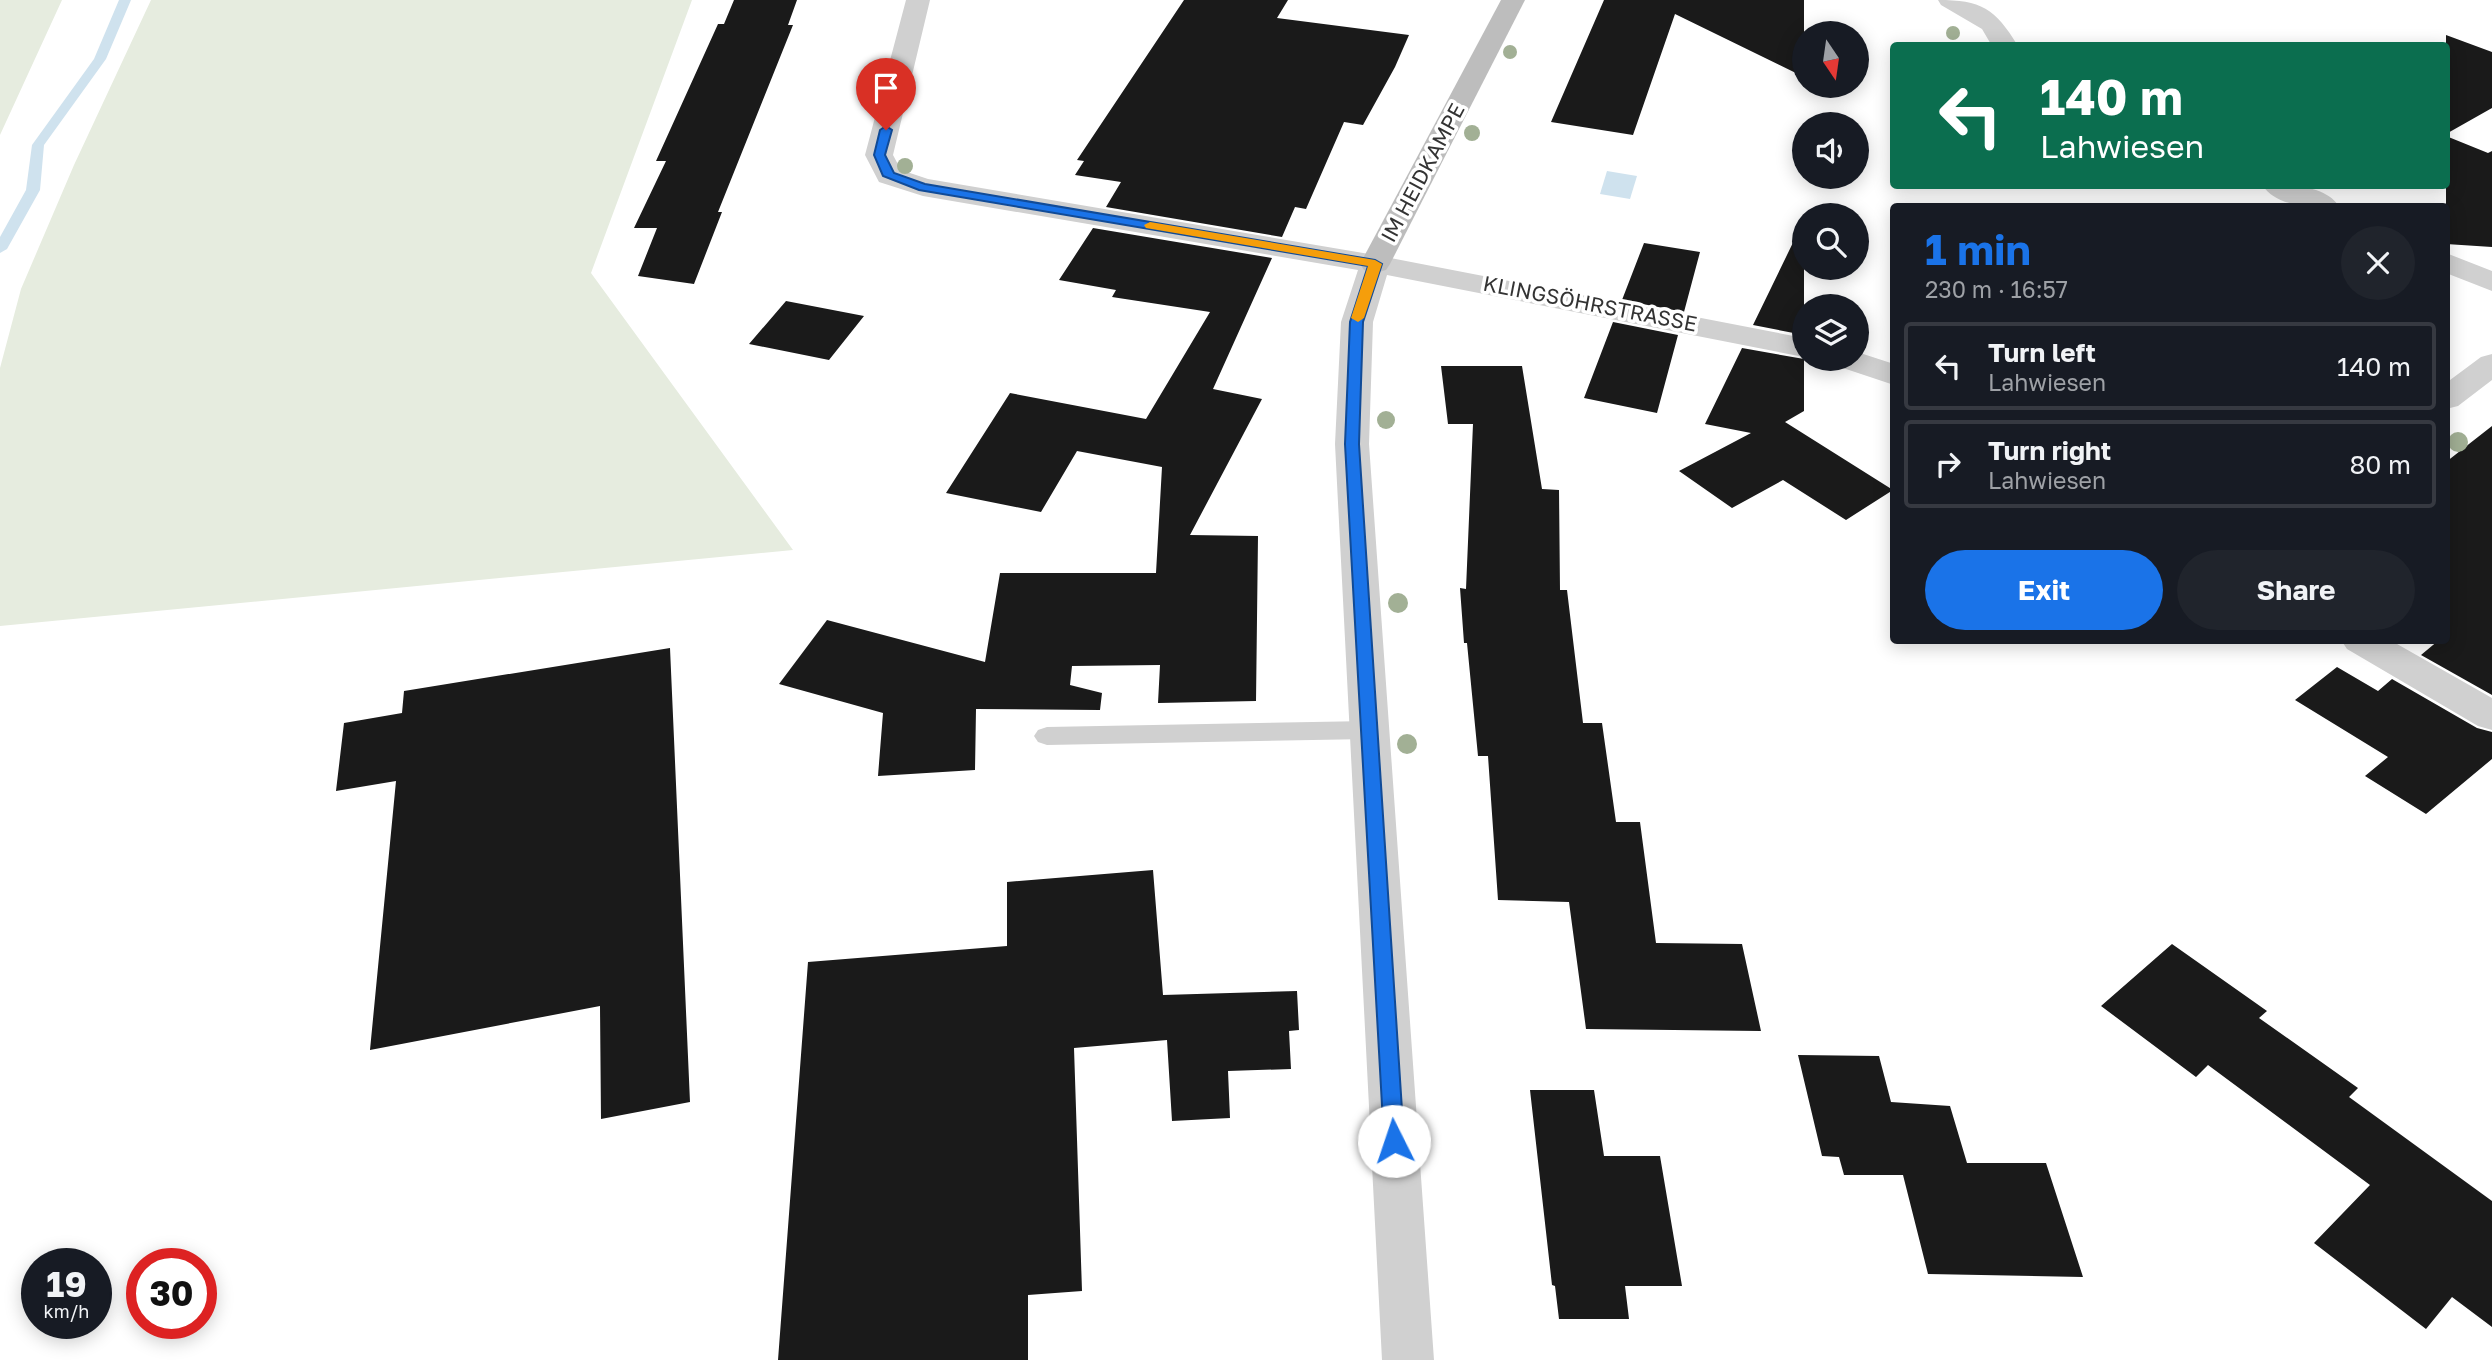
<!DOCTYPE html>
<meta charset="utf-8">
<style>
body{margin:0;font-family:"Golos Text",sans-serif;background:#20242c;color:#f1f3f6;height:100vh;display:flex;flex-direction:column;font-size:26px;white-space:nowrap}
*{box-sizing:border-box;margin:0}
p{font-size:23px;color:#9ea1a6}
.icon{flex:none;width:38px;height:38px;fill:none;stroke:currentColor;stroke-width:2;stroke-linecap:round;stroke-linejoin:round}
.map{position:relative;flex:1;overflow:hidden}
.side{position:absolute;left:1890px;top:203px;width:560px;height:441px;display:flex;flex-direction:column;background:#171b24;border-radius:7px;box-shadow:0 4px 18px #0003}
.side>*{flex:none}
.top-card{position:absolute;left:1890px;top:42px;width:560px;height:147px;border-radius:7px;box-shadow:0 4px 18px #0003;background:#0b6e4f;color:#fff;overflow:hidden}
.needle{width:46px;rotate:167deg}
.tools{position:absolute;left:1792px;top:21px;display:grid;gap:14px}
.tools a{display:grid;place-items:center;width:77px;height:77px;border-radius:50%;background:#171b24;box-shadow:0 4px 18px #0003;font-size:35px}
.speed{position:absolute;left:21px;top:1248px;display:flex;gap:14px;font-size:35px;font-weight:700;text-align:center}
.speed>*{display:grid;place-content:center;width:91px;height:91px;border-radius:50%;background:#171b24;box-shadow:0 4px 18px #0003;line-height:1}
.speed small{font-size:18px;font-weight:400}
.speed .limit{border:10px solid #d22;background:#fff;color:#111}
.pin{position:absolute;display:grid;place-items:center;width:60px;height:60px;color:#fff;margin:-72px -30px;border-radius:50% 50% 50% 0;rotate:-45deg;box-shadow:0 0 7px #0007}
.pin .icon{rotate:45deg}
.me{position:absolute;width:77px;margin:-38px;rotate:356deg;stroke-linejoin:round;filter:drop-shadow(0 0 5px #0008)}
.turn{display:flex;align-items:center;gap:24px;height:147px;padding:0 35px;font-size:32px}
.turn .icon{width:91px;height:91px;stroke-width:2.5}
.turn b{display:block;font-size:49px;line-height:60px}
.round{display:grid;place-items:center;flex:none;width:74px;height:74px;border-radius:37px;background:#20242c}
.summary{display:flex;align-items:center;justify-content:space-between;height:119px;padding:0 35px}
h1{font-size:42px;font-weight:700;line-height:52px;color:#1a73e8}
.cta{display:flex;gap:14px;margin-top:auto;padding:14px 35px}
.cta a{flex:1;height:80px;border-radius:42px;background:#1a73e8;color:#fff;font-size:28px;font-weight:700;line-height:80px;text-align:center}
.cta a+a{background:#20242c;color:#f1f3f6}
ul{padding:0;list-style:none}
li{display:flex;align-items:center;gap:21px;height:88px;margin:0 14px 10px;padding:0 21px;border:4px solid #363941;border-radius:7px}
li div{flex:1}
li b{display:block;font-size:26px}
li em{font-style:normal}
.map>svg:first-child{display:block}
.green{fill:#e6ecdf}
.water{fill:#cfe2ee}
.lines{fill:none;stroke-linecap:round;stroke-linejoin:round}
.stream{fill:#cfe2ee;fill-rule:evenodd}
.building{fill:#1a1a1a}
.lane{fill:#d0d0d0;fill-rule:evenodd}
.street{fill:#d0d0d0;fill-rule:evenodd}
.secondary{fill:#bdbdbd;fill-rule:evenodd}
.tree{fill:#a2b095}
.route{fill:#1a73e8;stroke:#114b97;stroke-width:2}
.slow{fill:#f59e0b}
.labels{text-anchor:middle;stroke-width:7;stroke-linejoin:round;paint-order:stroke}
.street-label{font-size:21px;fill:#333;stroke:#fff}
</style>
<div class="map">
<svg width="2492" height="1360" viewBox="0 0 2492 1360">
<rect width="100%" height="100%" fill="#fff"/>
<path class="green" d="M0 0H62L0 135Z
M151 0H692L591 273 793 550 0 626V368L21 289 74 165Z"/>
<path class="water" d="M1607 171 1637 176 1630 199 1600 194Z"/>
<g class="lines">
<path class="stream" d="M119 0H131L106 59 44 145 40 190 7 249 0 253V237L26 190 32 145 94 59Z"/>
</g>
<path class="building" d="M734 0H797L788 25H793L718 212H722L694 284 638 276 657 228H634L666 161H656L718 24H724Z
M1184 0H1288L1277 18 1409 35 1395 67 1363 125 1344 122 1306 209 1295 207 1282 237 1106 207 1121 182 1075 175 1084 161 1077 160Z
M1604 0H1804V77L1675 14 1633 135 1551 122Z
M2446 35 2492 52V108L2446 134Z
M2446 136 2488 153 2492 151V247L2446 244Z
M1804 220V335L1753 325Z
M1093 228 1272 258 1213 389 1262 399 1190 535 1258 536 1256 701 1158 703 1160 665 1072 666 1070 685 1102 693 1100 710 976 709 975 770 878 776 883 713 779 684 827 620 985 662 1000 573H1156L1162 467 1077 451 1041 512 946 493 1010 393 1146 419 1210 312 1112 297 1116 290 1059 280Z
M1644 243 1700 252 1684 312 1622 300Z
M786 301 864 316 829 360 749 344Z
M1613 322 1678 335 1657 413 1584 398Z
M1742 348 1804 359V411L1785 422 1893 490 1846 520 1783 480 1732 508 1679 471 1751 433 1705 424Z
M1441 366H1522L1542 489 1559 490 1560 590H1567L1583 723H1602L1616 822H1640L1656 943 1742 944 1761 1031 1586 1029 1569 902 1498 900 1488 756H1478L1467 643H1464L1460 588 1466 589 1473 424H1448Z
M2492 426V695L2421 655 2439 640H2446V462Z
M670 648 690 1102 601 1119 600 1006 370 1050 396 781 336 791 344 723 402 713 404 691Z
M2337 667 2378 691 2392 679 2477 728 2492 732V759L2426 814 2365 776 2388 757 2295 700Z
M1153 870 1163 995 1297 991 1299 1030 1289 1031 1291 1069 1228 1071 1230 1118 1172 1121 1167 1040 1074 1048 1082 1291 1028 1295V1360H778L808 962 1007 946V882Z
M2172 944 2267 1011 2259 1018 2358 1088 2349 1097 2492 1201V1327L2452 1297 2426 1329 2314 1243 2370 1185 2208 1065 2196 1077 2101 1006Z
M1798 1055 1879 1056 1891 1102 1950 1106 1967 1163H2046L2083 1277 1928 1274 1903 1175H1844L1839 1157 1822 1156Z
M1530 1090H1594L1604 1156H1660L1682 1286H1625L1629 1319H1559L1555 1286 1552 1285Z"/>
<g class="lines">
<path class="lane" d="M1369 721 1378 724 1382 730 1378 736 1369 739 1047 745 1038 742 1034 736 1038 730 1047 727Z"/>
<path class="street" d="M906 0H930L893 155 901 170 928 179 1375 255 1804 338V357L1387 275 1373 322 1369 444 1434 1360H1382L1335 444 1341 322 1358 270 923 196 879 182 865 155Z
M1938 0C1981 0 1995 8 2018 46H1992L1982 29 1941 5Z
M2263 186C2286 184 2324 184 2339 206 2315 208 2278 208 2263 186Z
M2446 253 2492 271V291L2446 273Z
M1857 352 1894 364V385L1837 366 1832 359H1857Z
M2492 354V380L2458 406 2446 409V383L2481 357Z
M2341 640H2390L2492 698V730L2478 726 2347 649Z"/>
<path class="secondary" d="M1501 0H1525L1390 264 1386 270 1375 273 1364 270 1360 264Z"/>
</g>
<g class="tree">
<circle cx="1953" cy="33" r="7"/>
<circle cx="1510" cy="52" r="7"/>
<circle cx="1472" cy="133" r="8"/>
<circle cx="905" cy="166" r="8"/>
<circle cx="1386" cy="420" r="9"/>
<circle cx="2458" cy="442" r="10"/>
<circle cx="1398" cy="603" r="10"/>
<circle cx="1407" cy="744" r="10"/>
</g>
<path class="route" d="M886 126 892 130 885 155 894 173 925 184 1375 260 1382 264 1363 322 1359 444 1404 1141 1401 1147 1394 1150 1387 1147 1384 1141 1345 444 1350 322 1368 266 919 190 883 176 874 155 880 130Z"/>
<path class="slow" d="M1150 222 1375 260 1382 264 1364 318 1358 322 1351 318 1368 266 1146 228 1144 225Z"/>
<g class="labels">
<g class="street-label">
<text transform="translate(1423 173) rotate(-62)" y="7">IM HEIDKAMPE</text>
<text transform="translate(1590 304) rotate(11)" y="7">KLINGSÖHRSTRASSE</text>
</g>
</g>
</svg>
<div class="tools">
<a><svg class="needle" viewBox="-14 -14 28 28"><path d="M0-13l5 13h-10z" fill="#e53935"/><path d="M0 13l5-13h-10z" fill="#9ea1a6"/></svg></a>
<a><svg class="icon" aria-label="sound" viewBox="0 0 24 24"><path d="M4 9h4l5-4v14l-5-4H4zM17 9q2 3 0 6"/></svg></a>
<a><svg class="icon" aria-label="search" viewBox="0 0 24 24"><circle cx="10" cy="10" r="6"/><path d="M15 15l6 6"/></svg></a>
<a><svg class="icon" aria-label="layers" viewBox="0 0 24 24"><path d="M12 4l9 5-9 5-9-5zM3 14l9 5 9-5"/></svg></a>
</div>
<div class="speed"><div>19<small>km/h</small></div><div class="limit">30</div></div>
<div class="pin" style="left:886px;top:130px;background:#d93025"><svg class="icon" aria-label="arrive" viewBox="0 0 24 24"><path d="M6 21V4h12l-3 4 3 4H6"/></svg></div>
<svg class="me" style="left:1394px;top:1141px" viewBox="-20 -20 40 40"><circle r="19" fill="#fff"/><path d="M0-13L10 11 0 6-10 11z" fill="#1a73e8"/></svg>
<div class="top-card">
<div class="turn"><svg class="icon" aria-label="left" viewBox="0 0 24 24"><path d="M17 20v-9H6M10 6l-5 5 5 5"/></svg><div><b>140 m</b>Lahwiesen</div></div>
</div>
<section class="side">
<div class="summary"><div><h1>1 min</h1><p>230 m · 16:57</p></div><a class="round"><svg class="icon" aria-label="close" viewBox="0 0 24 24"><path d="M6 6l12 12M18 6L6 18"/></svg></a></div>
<ul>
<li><svg class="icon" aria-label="left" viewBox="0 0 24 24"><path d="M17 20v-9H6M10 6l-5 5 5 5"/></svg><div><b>Turn left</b><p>Lahwiesen</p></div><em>140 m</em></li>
<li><svg class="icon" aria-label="right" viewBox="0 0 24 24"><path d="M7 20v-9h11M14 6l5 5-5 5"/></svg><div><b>Turn right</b><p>Lahwiesen</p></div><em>80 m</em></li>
</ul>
<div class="cta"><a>Exit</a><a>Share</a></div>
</section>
</div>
